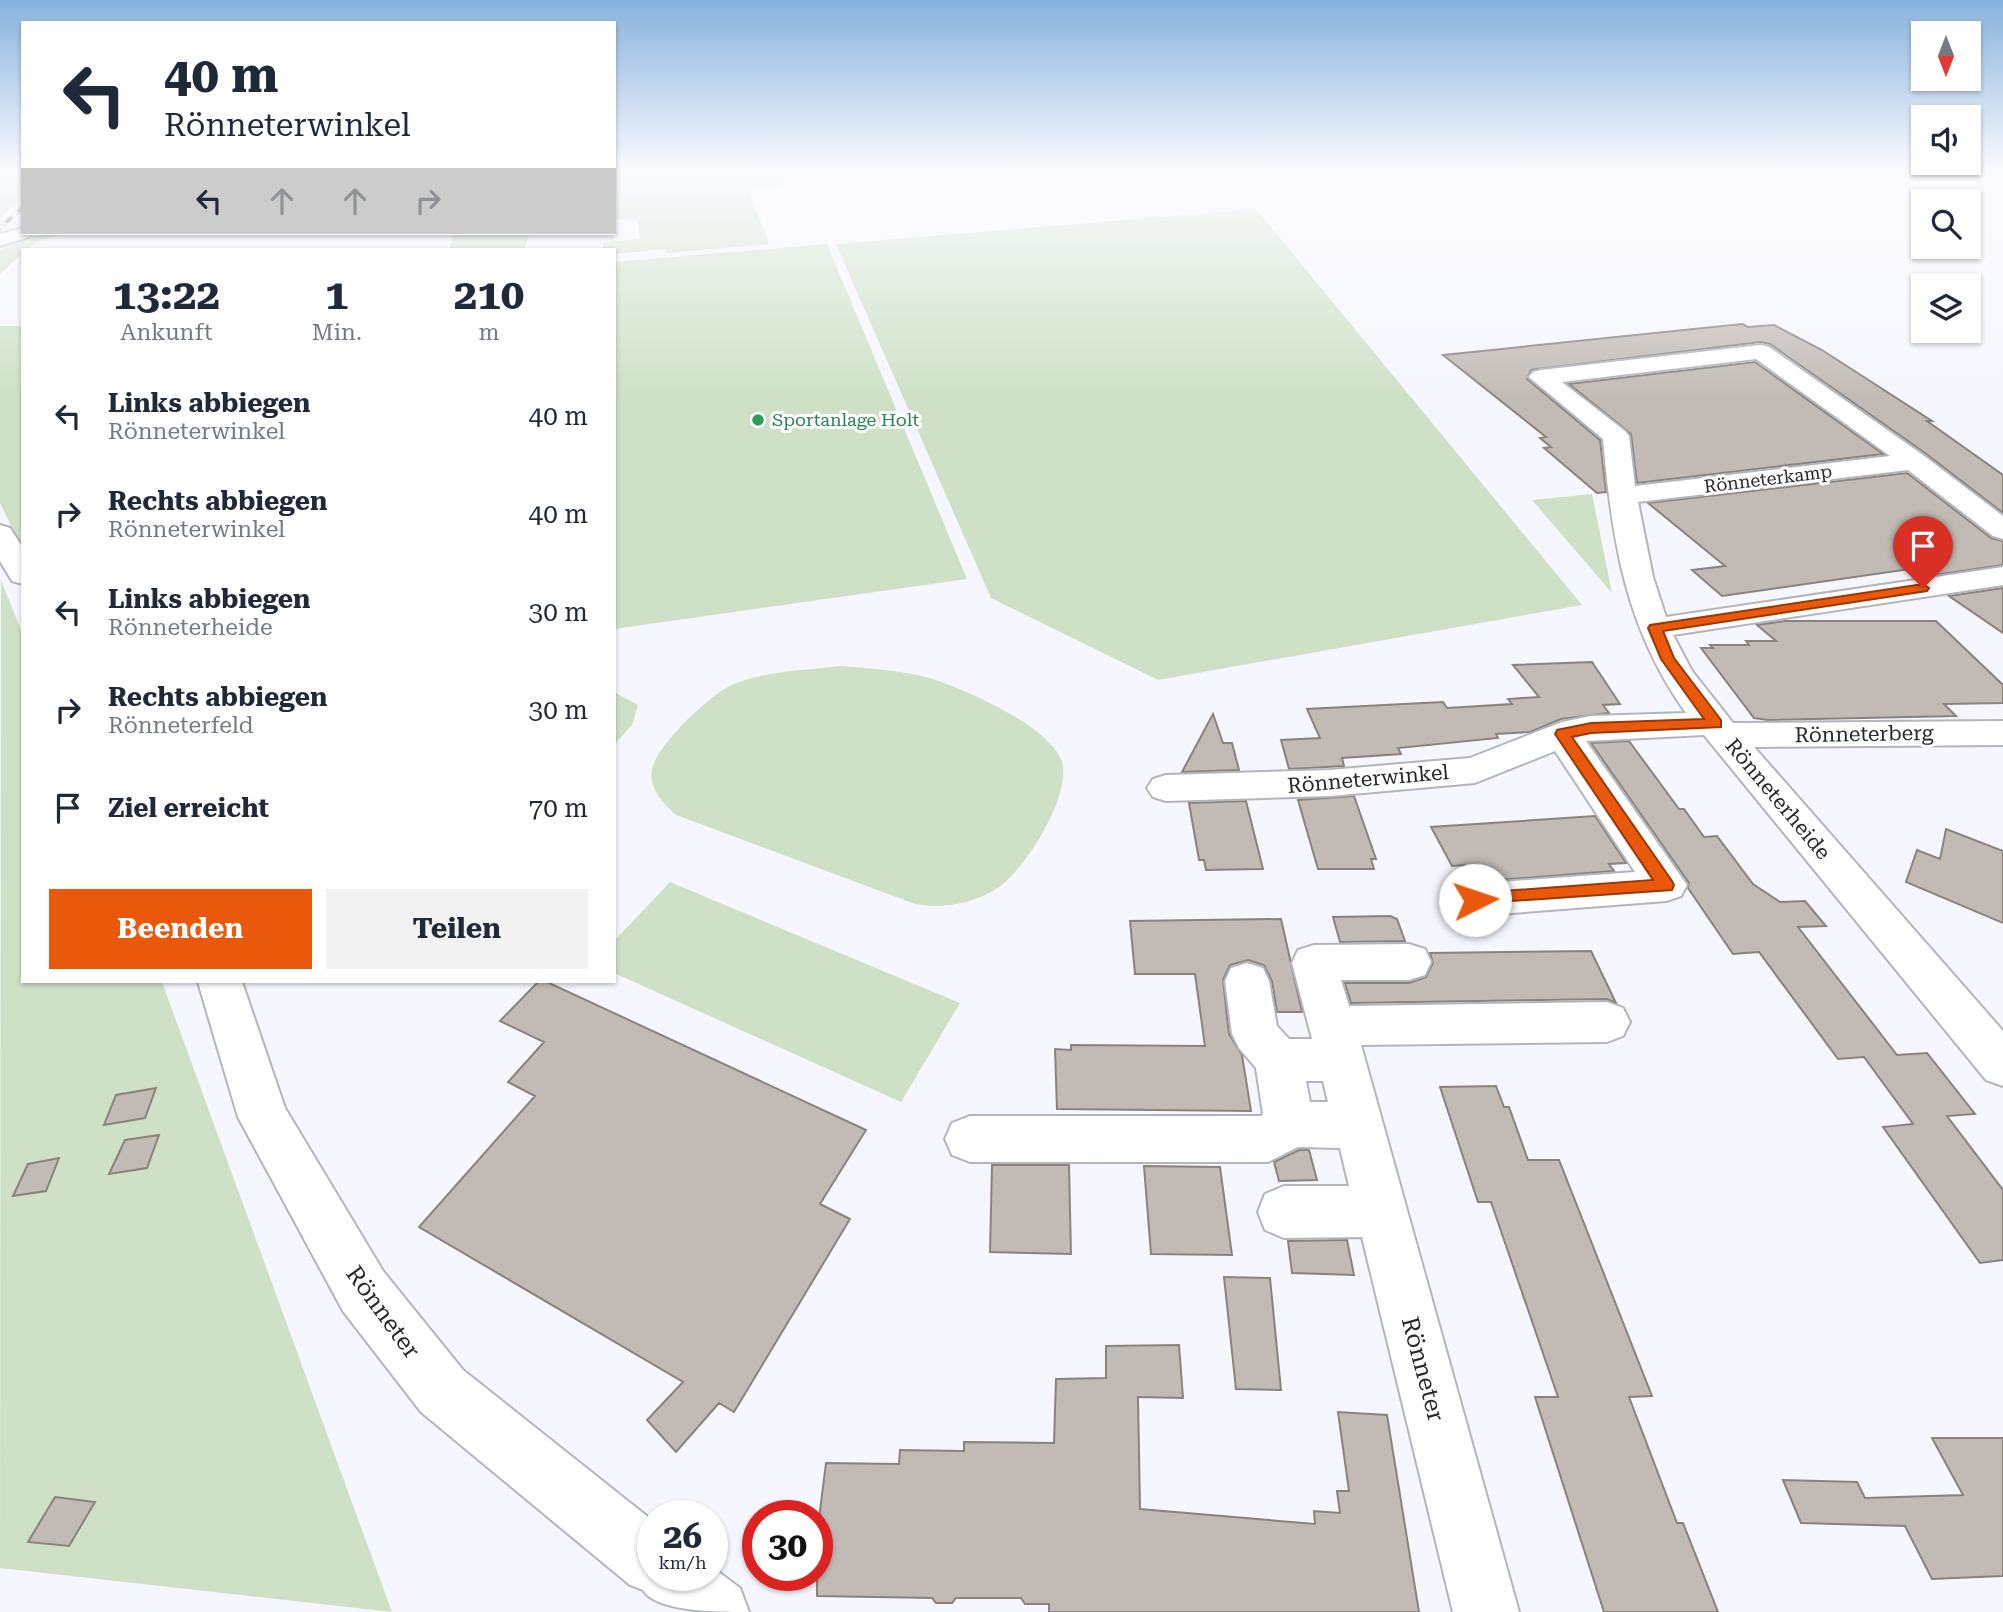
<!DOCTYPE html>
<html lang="de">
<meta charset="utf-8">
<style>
body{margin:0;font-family:"Roboto Serif",serif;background:#f2f2f3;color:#1f2937;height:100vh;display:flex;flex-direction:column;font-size:26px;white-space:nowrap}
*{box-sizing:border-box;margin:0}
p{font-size:23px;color:#747a83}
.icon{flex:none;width:38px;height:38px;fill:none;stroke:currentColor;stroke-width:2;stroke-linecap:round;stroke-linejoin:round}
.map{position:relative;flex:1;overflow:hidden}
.panel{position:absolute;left:21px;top:248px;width:595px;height:735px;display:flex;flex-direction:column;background:#fff;border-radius:0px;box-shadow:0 2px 5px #0004}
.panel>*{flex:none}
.hud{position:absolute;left:21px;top:21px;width:595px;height:214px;border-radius:0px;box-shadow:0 2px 5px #0004;background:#fff;color:#1f2937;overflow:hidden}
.needle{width:46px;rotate:180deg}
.controls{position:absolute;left:1911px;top:21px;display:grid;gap:14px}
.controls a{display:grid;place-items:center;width:70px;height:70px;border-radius:0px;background:#fff;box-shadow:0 2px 5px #0004;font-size:35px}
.speed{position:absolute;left:637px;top:1500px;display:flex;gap:14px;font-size:35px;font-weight:700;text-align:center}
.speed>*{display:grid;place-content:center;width:91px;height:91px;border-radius:50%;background:#fff;box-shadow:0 2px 5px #0004;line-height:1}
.speed small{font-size:18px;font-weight:400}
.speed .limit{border:10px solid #d22;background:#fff;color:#111}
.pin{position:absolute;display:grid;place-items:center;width:60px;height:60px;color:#fff;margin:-72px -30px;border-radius:50% 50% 50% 0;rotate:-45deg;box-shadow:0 0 7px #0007}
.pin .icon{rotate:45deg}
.me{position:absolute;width:77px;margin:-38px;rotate:86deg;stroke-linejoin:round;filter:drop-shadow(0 0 5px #0008)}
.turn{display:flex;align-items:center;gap:24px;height:147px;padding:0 28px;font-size:32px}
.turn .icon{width:91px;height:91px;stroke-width:2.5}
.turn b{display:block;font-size:49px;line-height:60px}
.lanes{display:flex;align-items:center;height:66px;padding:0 28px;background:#0003;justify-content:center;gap:35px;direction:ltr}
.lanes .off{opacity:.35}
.eta{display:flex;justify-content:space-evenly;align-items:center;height:119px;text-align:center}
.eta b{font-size:42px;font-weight:700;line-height:49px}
.button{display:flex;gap:14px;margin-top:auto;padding:14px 28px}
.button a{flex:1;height:80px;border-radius:0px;background:#ea580c;color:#fff;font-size:28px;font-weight:700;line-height:80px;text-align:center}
.button a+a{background:#f2f2f3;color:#1f2937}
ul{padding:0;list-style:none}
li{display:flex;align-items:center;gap:21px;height:98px;padding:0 28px}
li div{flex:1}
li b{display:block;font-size:26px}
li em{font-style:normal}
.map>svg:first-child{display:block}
.green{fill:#cee1c6}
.building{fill:#c2bbb5;stroke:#89837c;stroke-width:2}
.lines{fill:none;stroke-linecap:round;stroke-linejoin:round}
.street-casing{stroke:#b3b5bd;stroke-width:4}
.secondary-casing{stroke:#b3b5bd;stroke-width:4}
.street{fill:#fff;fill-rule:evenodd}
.secondary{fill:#fff;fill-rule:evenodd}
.rail-casing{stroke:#67686c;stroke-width:3.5}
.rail{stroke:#fff;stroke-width:2.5;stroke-dasharray:8;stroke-linecap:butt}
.route{fill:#ea580c;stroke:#983908;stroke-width:2}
.leisure-dot{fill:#2e9e5b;stroke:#fff;stroke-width:2.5}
.labels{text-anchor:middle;stroke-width:6;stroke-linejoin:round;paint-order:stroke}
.far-leisure-label{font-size:18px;fill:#27864d;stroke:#fff;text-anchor:start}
.far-street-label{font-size:18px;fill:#26272a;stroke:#fff}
.street-label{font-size:21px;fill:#26272a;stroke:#fff}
.near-street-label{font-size:24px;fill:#26272a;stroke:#fff}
</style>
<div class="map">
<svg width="2003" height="1612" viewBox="0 0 2003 1612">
<rect width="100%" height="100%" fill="#f6f7fe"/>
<path class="green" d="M5 171H23V196L0 218V175Z
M614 171H776L783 186 748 189 769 244 667 253 666 249 614 254V250H603V242L640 239 637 218 614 220Z
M1256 209 1582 605 1158 680 991 598 836 244Z
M45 233H71C30 239 29 248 0 274V250Z
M454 233H530L524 250H449Z
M827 244 967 579 614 629V262Z
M0 326H23V551L0 503Z
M1592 494 1612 593 1532 500Z
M1 580 23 635V982H162L392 1612 0 1568Z
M841 666C873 669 905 670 936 680 970 692 1043 724 1060 757 1077 789 1024 872 996 889 971 904 944 909 915 904L676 815C663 803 648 788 652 769 657 745 711 693 734 684 766 671 806 670 841 666Z
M614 692 638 705 632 725 614 745Z
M670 882 960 1003 901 1102 614 973V941Z"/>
<path class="building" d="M1742 324 1748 327 1774 325 1822 350 1932 421H1927L2003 475V513L1925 453 1770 344 1761 342 1531 370 1527 379 1600 440 1606 492 1597 493 1544 448 1551 447 1540 438 1546 437 1443 355Z
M1755 362 1883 454 1637 483 1631 434 1569 384Z
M1907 473 1991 538 2003 541V565L1921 577 1910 569 1722 596 1692 570 1725 566 1648 503Z
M2003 588V633L1949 596Z
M1785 621H1936L2003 685V703L1944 704 1956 716 1768 720 1754 718 1701 648H1713L1710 645H1749L1746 641H1776L1757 625Z
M1592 662 1620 704 1603 705 1609 713 1561 719 1530 732 1496 734 1498 738 1398 748 1401 754 1342 758 1344 766 1289 769 1281 740 1320 738 1307 709 1443 702 1447 708 1512 704 1508 699 1539 697 1513 665Z
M1213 714 1223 743H1232L1239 770 1182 772Z
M1629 741 1679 809H1684L1704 837 1717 836 1753 884 1780 902 1805 901 1826 926 1798 927 1897 1055 1927 1053 1975 1114 1947 1116 2003 1190V1260L1980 1263 1883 1127 1913 1124 1864 1057 1838 1059 1759 952 1733 954 1688 888 1689 883 1591 743Z
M1354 796 1376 859H1371L1374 869H1318L1298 800Z
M1246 801 1263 869 1206 870 1204 860H1199L1189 803Z
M1595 816 1626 863 1609 864 1614 871 1473 882 1465 865 1452 866 1431 827Z
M1946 829 2003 851V923L1906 882 1917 850 1940 859Z
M1390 916 1397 919 1405 941 1340 942 1333 917Z
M1281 919 1302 1012H1277L1272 981 1264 965 1248 960 1230 965 1223 980 1229 1034 1242 1055 1251 1111 1057 1109 1055 1049 1071 1050V1045L1205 1046 1195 974H1135L1130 921Z
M1591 951 1616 1003 1607 999 1351 1003 1345 983H1409L1426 977 1433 963 1430 953Z
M538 982H547L866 1130 820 1204 850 1219 734 1412 719 1403 676 1452 647 1420 683 1382 419 1227 535 1096 508 1082 544 1042 500 1021Z
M1496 1086 1504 1107H1509L1528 1160H1559L1652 1396 1629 1397 1677 1523H1683L1718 1612H1604L1535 1397H1558L1491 1202H1478L1440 1087Z
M156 1088 145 1118 104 1125 116 1095Z
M159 1135 147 1168 109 1174 125 1140Z
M1299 1150H1309L1317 1180 1279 1181 1274 1162Z
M59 1158 46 1191 13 1196 28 1164Z
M992 1165H1069L1071 1254 990 1252Z
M1144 1166 1220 1167 1232 1255 1151 1254Z
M1347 1240 1354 1275 1292 1273 1288 1241Z
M1224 1277 1270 1278 1281 1390 1236 1389Z
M1179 1345 1183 1398 1138 1397 1140 1509 1315 1524 1314 1511 1340 1513 1337 1491H1349L1338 1412 1387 1415 1419 1612H1049V1604H1025L1021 1598H956L952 1603H936L932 1598 817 1596V1535L826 1463 899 1464 900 1450 964 1451V1442L1054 1443 1056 1379 1106 1378V1346Z
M1932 1438H2003V1576L1932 1579 1905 1526 1801 1523 1783 1480 1857 1482 1865 1498 1963 1495Z
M55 1497 95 1502 69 1546 28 1542Z"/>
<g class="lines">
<defs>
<path id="street" d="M1761 345 1769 347 1923 455 2003 516V539L1993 536 1908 470 1638 502 1653 577 1666 617 2003 567V585L1673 635 1692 671 1733 723 2003 721V745L1754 747 2003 1031V1086L1986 1080 1704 735 1586 741 1687 885 1681 896 1666 901 1474 916 1459 911 1453 900 1459 889 1474 884 1635 872 1555 751 1475 783 1330 796 1166 801 1153 797 1147 788 1153 779 1166 775 1330 770 1470 758 1562 722 1591 716 1686 713C1625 628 1612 540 1603 439L1529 377 1533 372 1541 370ZM1756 359 1890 456 1635 486 1629 436 1625 431 1562 382Z
M0 525 10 528 23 548V584L12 581 0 561Z
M1409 944 1425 949 1431 962 1425 975 1409 980H1341L1349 1006 1607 1002 1623 1008 1630 1022 1623 1036 1607 1042 1361 1045 1519 1612H1453L1362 1237 1284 1238 1265 1230 1258 1212 1265 1194 1284 1186H1349L1340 1148 1298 1147 1268 1162H970L952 1155 945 1139 952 1123 970 1116H1261L1263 1114 1256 1068 1239 1048 1232 1034 1225 981 1231 968 1247 963 1263 968 1269 981 1277 1026 1289 1039H1312L1292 963 1298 950 1314 945ZM1306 1081H1323L1328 1102H1310Z
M198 982H242L285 1108 383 1271 463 1370 653 1521V1575H712V1567L740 1588 749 1612C718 1612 656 1612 643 1590L630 1585 421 1412 343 1311 238 1117Z"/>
<path id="secondary" d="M23 228V233H32L29 237 0 246V234Z"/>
</defs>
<use href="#street" class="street-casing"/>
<use href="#secondary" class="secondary-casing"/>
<use href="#street" class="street"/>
<use href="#secondary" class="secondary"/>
<defs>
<path id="rail" d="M0 228 23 207"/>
</defs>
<use href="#rail" class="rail-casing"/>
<use href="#rail" class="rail"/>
</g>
<linearGradient id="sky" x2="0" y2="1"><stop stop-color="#87b2dd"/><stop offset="0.43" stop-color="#fbfbff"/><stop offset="1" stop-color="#fbfbff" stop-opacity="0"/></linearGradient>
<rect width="2003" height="397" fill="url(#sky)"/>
<path class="route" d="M1923 584 1929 588 1927 591 1663 631 1674 658 1721 720V727L1591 733 1572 737 1672 881 1674 885 1672 890 1468 904 1466 900 1468 895 1475 893 1653 880 1555 734 1557 730 1591 723 1704 719 1661 659 1648 628 1650 625Z"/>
<circle class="leisure-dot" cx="758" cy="420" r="7"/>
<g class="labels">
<g class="far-leisure-label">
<text x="772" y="426">Sportanlage Holt</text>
</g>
<g class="far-street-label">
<text transform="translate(1768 479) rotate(-7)" y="6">Rönneterkamp</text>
</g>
<g class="street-label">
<text transform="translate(1864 734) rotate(-1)" y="7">Rönneterberg</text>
<text transform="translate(1368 779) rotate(-5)" y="7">Rönneterwinkel</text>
<text transform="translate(1778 799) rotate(50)" y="7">Rönneterheide</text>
</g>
<g class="near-street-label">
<text transform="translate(383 1312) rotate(54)" y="8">Rönneter</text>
<text transform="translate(1423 1369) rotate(75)" y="8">Rönneter</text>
</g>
</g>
</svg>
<div class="controls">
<a><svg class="needle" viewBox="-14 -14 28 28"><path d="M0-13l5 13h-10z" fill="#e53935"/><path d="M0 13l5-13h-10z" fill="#747a83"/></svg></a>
<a><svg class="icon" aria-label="sound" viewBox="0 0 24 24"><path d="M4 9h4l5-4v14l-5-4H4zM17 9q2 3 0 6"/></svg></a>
<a><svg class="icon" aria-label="search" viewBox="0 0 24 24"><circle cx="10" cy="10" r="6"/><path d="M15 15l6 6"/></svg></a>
<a><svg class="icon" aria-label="layers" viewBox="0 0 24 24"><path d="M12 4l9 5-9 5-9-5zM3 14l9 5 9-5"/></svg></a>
</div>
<div class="speed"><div>26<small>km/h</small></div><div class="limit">30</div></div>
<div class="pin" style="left:1923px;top:588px;background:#d93025"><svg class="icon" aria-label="arrive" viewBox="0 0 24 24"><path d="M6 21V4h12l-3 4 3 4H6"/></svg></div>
<svg class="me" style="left:1475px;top:900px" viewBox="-20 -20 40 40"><circle r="19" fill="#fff"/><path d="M0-13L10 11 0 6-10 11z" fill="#ea580c"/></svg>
<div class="hud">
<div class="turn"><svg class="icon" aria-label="left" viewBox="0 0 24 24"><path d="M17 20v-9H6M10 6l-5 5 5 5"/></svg><div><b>40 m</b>Rönneterwinkel</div></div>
<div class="lanes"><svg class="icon" aria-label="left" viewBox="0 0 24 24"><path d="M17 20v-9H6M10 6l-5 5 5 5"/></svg><svg class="icon off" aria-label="ahead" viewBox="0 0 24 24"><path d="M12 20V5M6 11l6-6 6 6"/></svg><svg class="icon off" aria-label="ahead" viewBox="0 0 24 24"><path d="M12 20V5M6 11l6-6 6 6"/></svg><svg class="icon off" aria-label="right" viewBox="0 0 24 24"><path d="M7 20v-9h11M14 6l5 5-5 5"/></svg></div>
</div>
<section class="panel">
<div class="eta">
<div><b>13:22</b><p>Ankunft</p></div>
<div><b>1</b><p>Min.</p></div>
<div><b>210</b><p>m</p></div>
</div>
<ul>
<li><svg class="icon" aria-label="left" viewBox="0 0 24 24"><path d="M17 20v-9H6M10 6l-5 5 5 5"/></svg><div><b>Links abbiegen</b><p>Rönneterwinkel</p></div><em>40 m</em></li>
<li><svg class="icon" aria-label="right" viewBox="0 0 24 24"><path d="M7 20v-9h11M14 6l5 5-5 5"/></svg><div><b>Rechts abbiegen</b><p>Rönneterwinkel</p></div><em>40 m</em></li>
<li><svg class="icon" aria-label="left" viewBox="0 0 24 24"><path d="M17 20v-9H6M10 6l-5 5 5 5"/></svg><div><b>Links abbiegen</b><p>Rönneterheide</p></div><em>30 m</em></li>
<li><svg class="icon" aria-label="right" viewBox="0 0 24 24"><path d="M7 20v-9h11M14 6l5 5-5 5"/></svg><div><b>Rechts abbiegen</b><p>Rönneterfeld</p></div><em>30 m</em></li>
<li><svg class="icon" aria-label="arrive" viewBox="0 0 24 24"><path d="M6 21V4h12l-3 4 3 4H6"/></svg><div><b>Ziel erreicht</b></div><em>70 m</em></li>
</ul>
<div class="button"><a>Beenden</a><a>Teilen</a></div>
</section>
</div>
